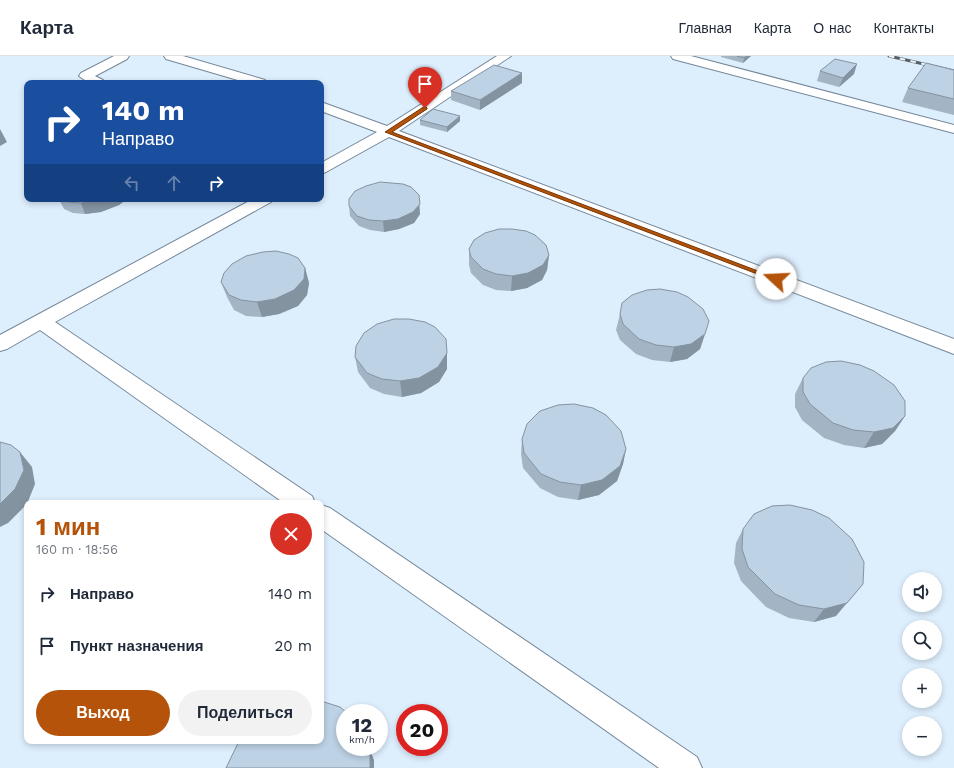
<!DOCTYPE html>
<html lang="ru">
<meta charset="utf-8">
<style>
body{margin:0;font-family:"Work Sans",sans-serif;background:#f2f2f3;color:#1f2937;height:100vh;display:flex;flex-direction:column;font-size:15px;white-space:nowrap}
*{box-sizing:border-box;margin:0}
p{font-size:13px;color:#747a83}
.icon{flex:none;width:22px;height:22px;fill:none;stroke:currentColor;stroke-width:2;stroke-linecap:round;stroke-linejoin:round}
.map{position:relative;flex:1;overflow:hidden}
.side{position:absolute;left:24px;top:444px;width:300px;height:244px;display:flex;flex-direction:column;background:#fff;border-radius:8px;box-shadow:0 2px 6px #0003}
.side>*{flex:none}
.banner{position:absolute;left:24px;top:24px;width:300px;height:122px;border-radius:8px;box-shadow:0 2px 6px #0003;background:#1a4fa0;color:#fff;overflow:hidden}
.buttons{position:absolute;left:902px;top:516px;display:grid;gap:8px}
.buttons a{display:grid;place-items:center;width:40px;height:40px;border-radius:50%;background:#fff;box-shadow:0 2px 6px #0003;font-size:20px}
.speed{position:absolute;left:336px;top:648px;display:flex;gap:8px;font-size:20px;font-weight:700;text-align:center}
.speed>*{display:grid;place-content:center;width:52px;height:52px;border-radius:50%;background:#fff;box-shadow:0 2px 6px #0003;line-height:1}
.speed small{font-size:10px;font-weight:400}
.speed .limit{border:6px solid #d22;background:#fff;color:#111}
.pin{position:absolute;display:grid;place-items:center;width:34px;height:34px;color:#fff;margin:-41px -17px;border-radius:50% 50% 50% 0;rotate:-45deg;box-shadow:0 0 4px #0007}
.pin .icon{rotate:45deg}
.me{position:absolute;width:44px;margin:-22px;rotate:290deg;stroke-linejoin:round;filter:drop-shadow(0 0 3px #0008)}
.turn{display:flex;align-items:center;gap:14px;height:84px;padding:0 12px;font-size:18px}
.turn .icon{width:52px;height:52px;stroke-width:2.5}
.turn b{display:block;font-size:28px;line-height:34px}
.lanes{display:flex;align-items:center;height:38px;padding:0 12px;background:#0003;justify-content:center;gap:20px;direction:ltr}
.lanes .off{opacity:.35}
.round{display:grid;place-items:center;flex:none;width:42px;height:42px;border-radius:21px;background:#f2f2f3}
.overview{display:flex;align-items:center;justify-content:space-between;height:68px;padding:0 12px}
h1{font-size:24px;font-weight:700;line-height:30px;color:#b45309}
.button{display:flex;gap:8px;margin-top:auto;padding:8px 12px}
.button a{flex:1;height:46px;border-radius:24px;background:#b45309;color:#fff;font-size:16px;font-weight:700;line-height:46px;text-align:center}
.button a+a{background:#f2f2f3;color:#1f2937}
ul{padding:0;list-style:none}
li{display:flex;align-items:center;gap:12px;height:52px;padding:0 12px}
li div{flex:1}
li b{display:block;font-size:15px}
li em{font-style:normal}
header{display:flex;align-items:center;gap:24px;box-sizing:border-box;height:56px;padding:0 20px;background:#fff;border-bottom:1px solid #e0e1e3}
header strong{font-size:19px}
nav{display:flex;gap:22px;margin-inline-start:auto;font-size:14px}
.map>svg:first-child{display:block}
.built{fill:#ddeefd;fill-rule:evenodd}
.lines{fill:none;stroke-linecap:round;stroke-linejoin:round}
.minor-casing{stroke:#748799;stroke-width:2}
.minor{fill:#fff;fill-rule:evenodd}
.rail-casing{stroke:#575f66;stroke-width:3}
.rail{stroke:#ecf5fd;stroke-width:2;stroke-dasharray:5.5;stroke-linecap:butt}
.wall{fill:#a3b5c5}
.shaded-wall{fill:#8493a0}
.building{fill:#bdd2e5;stroke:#8493a0}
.route{fill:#b45309;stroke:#753606}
</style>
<header>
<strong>Карта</strong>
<nav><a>Главная</a><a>Карта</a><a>О нас</a><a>Контакты</a></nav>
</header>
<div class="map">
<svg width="954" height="712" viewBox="0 0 954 712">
<rect width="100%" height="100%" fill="#ecf5fd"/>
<path class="built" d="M0 0H954V712H0ZM27 27H321V143H27ZM27 447H321V685H27ZM909 523H935V549H909ZM909 571H935V597H909ZM909 619H935V645H909ZM345 657H379V691H345ZM405 657H439V691H405ZM909 667H935V693H909Z"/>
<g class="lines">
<defs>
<path id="minor" d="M114 0H129L127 3 95 20 103 24 105 27H89L79 20 81 17Z
M164 0H183L265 24 267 27H248L166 3Z
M497 0H511L399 75 954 283V298L389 81 326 116 321 118V107L377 76 321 55V46L387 70Z
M671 0H691L954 69V77L673 3Z
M253 143H273L271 146 55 266 312 440 315 447H284L40 274 7 293 0 295V279Z
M321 449 330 452 697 701 702 712H659L321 473Z"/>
</defs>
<use href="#minor" class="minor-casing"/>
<use href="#minor" class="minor"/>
<defs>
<path id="rail" d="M889 0 954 15"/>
</defs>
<use href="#rail" class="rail-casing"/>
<use href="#rail" class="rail"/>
</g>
<path class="wall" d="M721 0H751L743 7 721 1Z
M954 14V59L902 46 908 32Z
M820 15 854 18 839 31 817 25Z
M522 17V27L480 54 451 44V35Z
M420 64 460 65 447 76 420 69Z
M59 143H127L119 149 101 156 85 158 73 157 64 153Z
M349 150 420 158 414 167 399 173 384 176 370 174 359 170 350 160Z
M469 193 549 199 547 214 542 224 527 232 511 235 496 234 483 229 471 217 469 209Z
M305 212 309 227 307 239 298 250 279 258 262 261 246 260 234 254 227 241 221 226Z
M620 258 705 278 700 293 687 303 670 306 652 304 636 298 620 284 616 274Z
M355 301 447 313 439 326 421 337 402 341 384 338 370 332 358 316Z
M803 322 905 360 895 375 882 388 864 392 844 389 824 382 802 364 795 351V338Z
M522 383 626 393 623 408 617 425 599 439 578 444 558 441 540 432 523 412 521 398Z
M743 473 836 560 814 566 789 562 766 551 741 525 734 507 736 487Z"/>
<path class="shaded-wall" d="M747 0H751L743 7 744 2Z
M857 8 854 18 839 31 843 22Z
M522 17V27L480 54V44Z
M460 60V65L447 76V71Z
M0 73 7 86 0 90Z
M419 139 420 158 414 167 399 173 384 176 383 165Z
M103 143H127L119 149 101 156 85 158 81 147Z
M549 199 547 214 542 224 527 232 511 235 512 220Z
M305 212 309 227 307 239 298 250 279 258 262 261 257 246Z
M705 278 700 293 687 303 670 306 674 291Z
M447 297V313L439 326 421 337 402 341 400 325Z
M905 360 895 375 882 388 864 392 874 376Z
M626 393 623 408 617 425 599 439 578 444 581 429Z
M20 396 32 411 35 428 27 448 8 467 0 471V448Z
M863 528 836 560 814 566 824 553Z
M370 694 374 704V712H370Z"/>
<path class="building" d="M737 0H747L744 2Z
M835 3 857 8 843 22 820 15Z
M926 7 954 14V43L908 32Z
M494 9 522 17 480 44 451 35Z
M433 53 460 60 447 71 420 64Z
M380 126 403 128 411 131 419 139 420 148 413 156 398 163 383 165 369 164 357 160 349 150V143L355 135 366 130Z
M60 143H103L96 145 81 147 68 146Z
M499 173H512L526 175 535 179 546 189 549 199 543 209 528 217 512 220 496 218 483 213 471 201 469 193 474 184 485 177Z
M276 195 289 198 298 202 305 212 304 223 294 234 275 243 257 246 241 244 229 239 221 226 224 217 232 208 246 200 263 196Z
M660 233 677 236 688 241 703 253 709 265 705 278 691 288 674 291 656 289 639 283 623 268 620 258 622 247 632 239 647 234Z
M394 263H409L425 266 435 271 446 283 447 297 438 311 419 322 400 325 382 323 367 317 355 301 356 290 364 277 377 268Z
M841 305 860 309 874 315 894 329 905 345V360L893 372 874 376 853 374 833 367 810 348 803 336V322L811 312 826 306Z
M574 348 593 352 606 359 621 375 626 393 620 410 602 424 581 429 560 426 541 418 524 397 522 383 527 368 540 355 558 349Z
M0 386 11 389 20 396 24 414 15 433 0 448Z
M790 449 812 454 829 462 852 483 864 506 863 528 847 547 824 553 799 549 775 538 748 511 742 493 743 473 754 458 772 450Z
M321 645 340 651 347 657H345V691H369L370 694V712H226L239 685H321Z"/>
<path class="route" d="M425 50 427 52V53L392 76 779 223 778 224H773L385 76Z"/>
</svg>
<div class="buttons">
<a><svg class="icon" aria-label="sound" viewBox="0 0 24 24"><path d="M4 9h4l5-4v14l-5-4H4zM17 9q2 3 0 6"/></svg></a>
<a><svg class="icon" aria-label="search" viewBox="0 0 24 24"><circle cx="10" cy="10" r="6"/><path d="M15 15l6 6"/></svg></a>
<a>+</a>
<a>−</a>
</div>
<div class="speed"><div>12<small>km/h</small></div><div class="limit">20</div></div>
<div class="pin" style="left:425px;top:52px;background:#d93025"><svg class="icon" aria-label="arrive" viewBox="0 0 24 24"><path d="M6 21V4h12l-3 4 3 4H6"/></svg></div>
<svg class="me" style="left:776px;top:223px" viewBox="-20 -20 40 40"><circle r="19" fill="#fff"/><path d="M0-13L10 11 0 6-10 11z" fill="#b45309"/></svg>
<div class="banner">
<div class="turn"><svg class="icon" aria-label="right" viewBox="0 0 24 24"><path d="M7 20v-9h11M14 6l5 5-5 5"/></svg><div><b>140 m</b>Направо</div></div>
<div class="lanes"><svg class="icon off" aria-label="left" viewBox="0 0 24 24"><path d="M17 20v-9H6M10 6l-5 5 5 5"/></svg><svg class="icon off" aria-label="ahead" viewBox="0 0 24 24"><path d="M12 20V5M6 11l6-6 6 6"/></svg><svg class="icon" aria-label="right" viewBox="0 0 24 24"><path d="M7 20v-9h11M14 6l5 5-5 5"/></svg></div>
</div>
<section class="side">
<div class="overview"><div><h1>1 мин</h1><p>160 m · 18:56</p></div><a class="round" style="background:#d93025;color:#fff"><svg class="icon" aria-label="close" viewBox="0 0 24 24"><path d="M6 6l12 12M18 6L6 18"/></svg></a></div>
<ul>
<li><svg class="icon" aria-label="right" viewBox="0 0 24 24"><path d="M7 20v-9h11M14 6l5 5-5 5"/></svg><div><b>Направо</b></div><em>140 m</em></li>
<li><svg class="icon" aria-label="arrive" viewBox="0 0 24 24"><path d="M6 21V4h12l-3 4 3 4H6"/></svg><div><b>Пункт назначения</b></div><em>20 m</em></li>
</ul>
<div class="button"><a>Выход</a><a>Поделиться</a></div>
</section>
</div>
